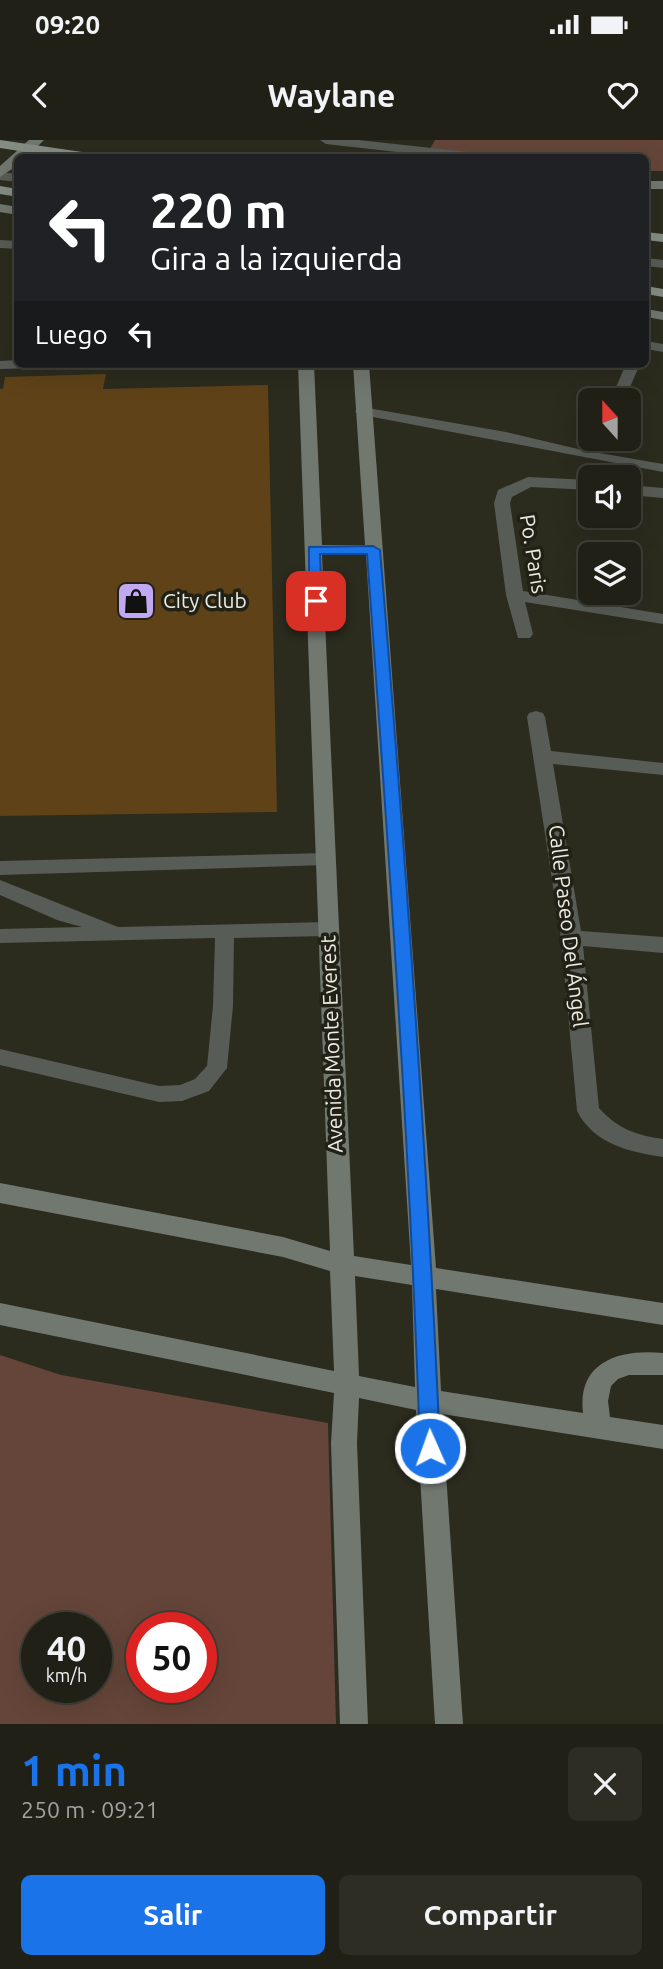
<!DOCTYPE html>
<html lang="es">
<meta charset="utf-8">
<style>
body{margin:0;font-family:Ubuntu,sans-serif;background:#2d2d23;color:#f1f3f6;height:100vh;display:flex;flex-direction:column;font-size:26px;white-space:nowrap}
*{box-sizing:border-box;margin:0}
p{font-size:23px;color:#a2a3a1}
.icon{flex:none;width:38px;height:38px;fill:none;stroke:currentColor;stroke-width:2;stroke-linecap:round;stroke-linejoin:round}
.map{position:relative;height:1584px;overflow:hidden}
.side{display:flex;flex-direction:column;background:#202016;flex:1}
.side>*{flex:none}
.hud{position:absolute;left:14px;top:14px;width:635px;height:214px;border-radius:10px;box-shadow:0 7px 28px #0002,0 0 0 2px #3d3e35;background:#202124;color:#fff;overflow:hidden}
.needle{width:46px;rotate:339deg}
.tools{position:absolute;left:578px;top:248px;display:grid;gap:14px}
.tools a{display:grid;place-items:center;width:63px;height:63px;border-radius:10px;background:#202016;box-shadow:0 7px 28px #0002,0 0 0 2px #3d3e35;font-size:35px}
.speed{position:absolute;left:21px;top:1472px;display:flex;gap:14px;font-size:35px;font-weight:700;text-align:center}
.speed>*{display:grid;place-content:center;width:91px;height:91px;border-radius:50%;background:#202016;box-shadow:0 7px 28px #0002,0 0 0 2px #3d3e35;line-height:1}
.speed small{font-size:18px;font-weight:400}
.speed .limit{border:10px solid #d22;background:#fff;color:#111}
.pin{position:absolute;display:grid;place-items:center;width:60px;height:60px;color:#fff;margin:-30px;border-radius:14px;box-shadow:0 4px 10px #0006}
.me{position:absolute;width:77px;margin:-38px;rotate:358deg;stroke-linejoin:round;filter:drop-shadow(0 0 5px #0008)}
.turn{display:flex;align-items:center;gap:24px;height:147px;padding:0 21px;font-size:32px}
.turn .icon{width:91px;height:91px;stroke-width:2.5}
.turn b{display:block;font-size:49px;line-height:60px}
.then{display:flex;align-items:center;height:66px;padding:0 21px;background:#0003;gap:14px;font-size:26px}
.round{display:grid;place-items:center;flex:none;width:74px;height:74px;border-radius:10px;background:#2d2d23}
.headline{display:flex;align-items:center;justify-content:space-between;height:119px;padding:0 21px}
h1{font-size:42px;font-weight:700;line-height:52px;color:#1a73e8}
.action{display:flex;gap:14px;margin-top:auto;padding:14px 21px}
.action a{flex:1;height:80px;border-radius:10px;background:#1a73e8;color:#fff;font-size:28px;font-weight:700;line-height:80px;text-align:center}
.action a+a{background:#2d2d23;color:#f1f3f6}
.status{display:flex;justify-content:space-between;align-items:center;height:49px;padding:0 35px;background:#202016;direction:ltr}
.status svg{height:19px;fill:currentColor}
header{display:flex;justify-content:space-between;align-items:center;height:91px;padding:0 21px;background:#202016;font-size:32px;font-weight:700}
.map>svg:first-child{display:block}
.green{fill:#654539;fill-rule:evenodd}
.building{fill:#5f4218}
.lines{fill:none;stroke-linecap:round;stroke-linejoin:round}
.lane{fill:#585c57;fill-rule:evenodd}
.street{fill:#585c57;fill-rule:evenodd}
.secondary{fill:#717870;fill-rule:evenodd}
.primary{fill:#848d83;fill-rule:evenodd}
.route{fill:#1a73e8;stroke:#114b97;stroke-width:2}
.labels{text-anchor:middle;stroke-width:7;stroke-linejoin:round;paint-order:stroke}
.street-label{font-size:21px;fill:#ecece4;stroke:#212115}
.poi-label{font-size:21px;fill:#ecece4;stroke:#212115;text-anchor:start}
</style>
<div class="status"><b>09:20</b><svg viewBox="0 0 49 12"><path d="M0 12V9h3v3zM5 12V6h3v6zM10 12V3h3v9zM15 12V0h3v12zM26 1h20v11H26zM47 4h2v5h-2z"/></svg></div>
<header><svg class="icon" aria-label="back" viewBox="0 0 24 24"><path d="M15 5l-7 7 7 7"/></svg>Waylane<svg class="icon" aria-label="heart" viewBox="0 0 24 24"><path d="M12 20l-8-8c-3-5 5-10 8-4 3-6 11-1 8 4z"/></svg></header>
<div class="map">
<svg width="663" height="1584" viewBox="0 0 663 1584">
<rect width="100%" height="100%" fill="#2b2b1e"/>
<path class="green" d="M435 0H663V31H646V18H429L426 16Z
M0 1215 61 1235 328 1283 336 1584H0ZM37 1488H96V1547H37ZM142 1488H201V1547H142Z"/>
<path class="building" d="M106 234 103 249 268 245 277 672 0 676V249H3L5 237Z"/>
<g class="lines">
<path class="lane" d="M320 0H358L487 14 493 18H450L326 4Z
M0 32 18 34V42L0 40Z
M0 100 18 101V109L0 108Z
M646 118 663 120V128L646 126Z
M646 201 663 204V212L646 209Z
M18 220V224H46L39 228 0 229V221Z
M626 224H640L624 261H610Z
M362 267 506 292 582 310 663 324V332L357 274 355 271Z
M326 713 333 714 335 719 333 724 326 725 0 735V721Z
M0 740 118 787 327 782 334 784 337 789 334 794 327 796 234 798 233 866 227 928 209 951 182 961 159 962 0 925V909L159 946 180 945 195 939 207 926 213 866 215 798 0 803V789L82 787 57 780 0 755Z"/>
<path class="street" d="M528 337 590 340V350L531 347 512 357 510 363 523 451 663 474V484L525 462 533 494 530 498H518L506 455 494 363 498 350Z
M628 345 663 348V358L628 355Z
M536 571 543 573 545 577 551 611 663 623V635L553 624 581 791 663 797V813L583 806 599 968C618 989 636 995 663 999V1017C629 1012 594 1004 577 971L561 798 527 577 529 573Z"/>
<path class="secondary" d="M29 0H44L26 18H18V25L0 37V26Z
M646 41H663V49H646Z
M0 64 18 67V75L0 72Z
M646 169 663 172V180L646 177Z
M298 224H314L322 405H365L353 224H369L436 1128 663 1163V1185L436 1149 441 1251 583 1273C577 1221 620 1209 663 1213V1235H629L618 1239 611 1246 608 1261 610 1277 663 1285V1309L442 1274 463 1584H435L416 1270 359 1258 357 1303 368 1584H340L331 1303 334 1253 0 1185V1163L334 1231 330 1131 283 1117 0 1063V1043L283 1097 330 1111ZM322 415H366L411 1125 354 1116ZM355 1136 412 1145 415 1247 359 1236Z"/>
<path class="primary" d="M0 0 96 14 102 18H65L0 8Z
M0 46 18 49V57L0 54Z
M646 92 663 94V102L646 100Z
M646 146 663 149V157L646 154Z"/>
</g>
<path class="route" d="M373 406 380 410C405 709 427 1008 440 1308L437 1314 430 1317 423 1314 420 1308C410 1009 389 712 367 414H320L322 461 316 465 309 461V407Z"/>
<defs>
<symbol id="shop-square" viewBox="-11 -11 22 22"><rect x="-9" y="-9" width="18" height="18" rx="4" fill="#c0a8f3" stroke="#212115"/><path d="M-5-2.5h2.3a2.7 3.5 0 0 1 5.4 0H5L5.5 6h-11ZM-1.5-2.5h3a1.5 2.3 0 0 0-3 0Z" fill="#111"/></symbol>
</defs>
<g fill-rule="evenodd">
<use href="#shop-square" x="114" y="439" width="44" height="44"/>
</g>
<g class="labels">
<g class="street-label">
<text transform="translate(533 414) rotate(81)" y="7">Po. Paris</text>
<text transform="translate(568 786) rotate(83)" y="7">Calle Paseo Del Ángel</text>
<text transform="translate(332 904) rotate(-92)" y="7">Avenida Monte Everest</text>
</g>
<g class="poi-label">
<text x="163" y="468">City Club</text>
</g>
</g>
</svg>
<div class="tools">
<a><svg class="needle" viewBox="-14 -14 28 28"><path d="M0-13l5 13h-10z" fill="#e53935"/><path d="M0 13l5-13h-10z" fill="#a2a3a1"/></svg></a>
<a><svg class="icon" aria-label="sound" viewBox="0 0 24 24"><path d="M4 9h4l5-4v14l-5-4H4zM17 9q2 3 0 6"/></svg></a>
<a><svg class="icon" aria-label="layers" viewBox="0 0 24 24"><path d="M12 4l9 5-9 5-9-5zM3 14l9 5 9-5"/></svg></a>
</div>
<div class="speed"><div>40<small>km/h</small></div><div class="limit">50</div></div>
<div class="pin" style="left:316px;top:461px;background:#d93025"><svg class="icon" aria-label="arrive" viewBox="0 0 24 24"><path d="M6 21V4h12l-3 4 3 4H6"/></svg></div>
<svg class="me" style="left:430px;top:1308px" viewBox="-20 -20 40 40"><circle r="17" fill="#1a73e8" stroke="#fff" stroke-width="3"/><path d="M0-11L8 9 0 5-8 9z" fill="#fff"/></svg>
<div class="hud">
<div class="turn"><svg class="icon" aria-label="left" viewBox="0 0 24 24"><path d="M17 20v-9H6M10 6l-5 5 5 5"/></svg><div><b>220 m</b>Gira a la izquierda</div></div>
<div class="then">Luego<svg class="icon" aria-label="left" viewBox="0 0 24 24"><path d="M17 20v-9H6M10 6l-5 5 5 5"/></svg></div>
</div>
</div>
<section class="side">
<div class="headline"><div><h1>1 min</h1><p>250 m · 09:21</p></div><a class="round"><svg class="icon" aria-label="close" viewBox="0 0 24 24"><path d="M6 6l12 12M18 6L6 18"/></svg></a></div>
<div class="action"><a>Salir</a><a>Compartir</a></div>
</section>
